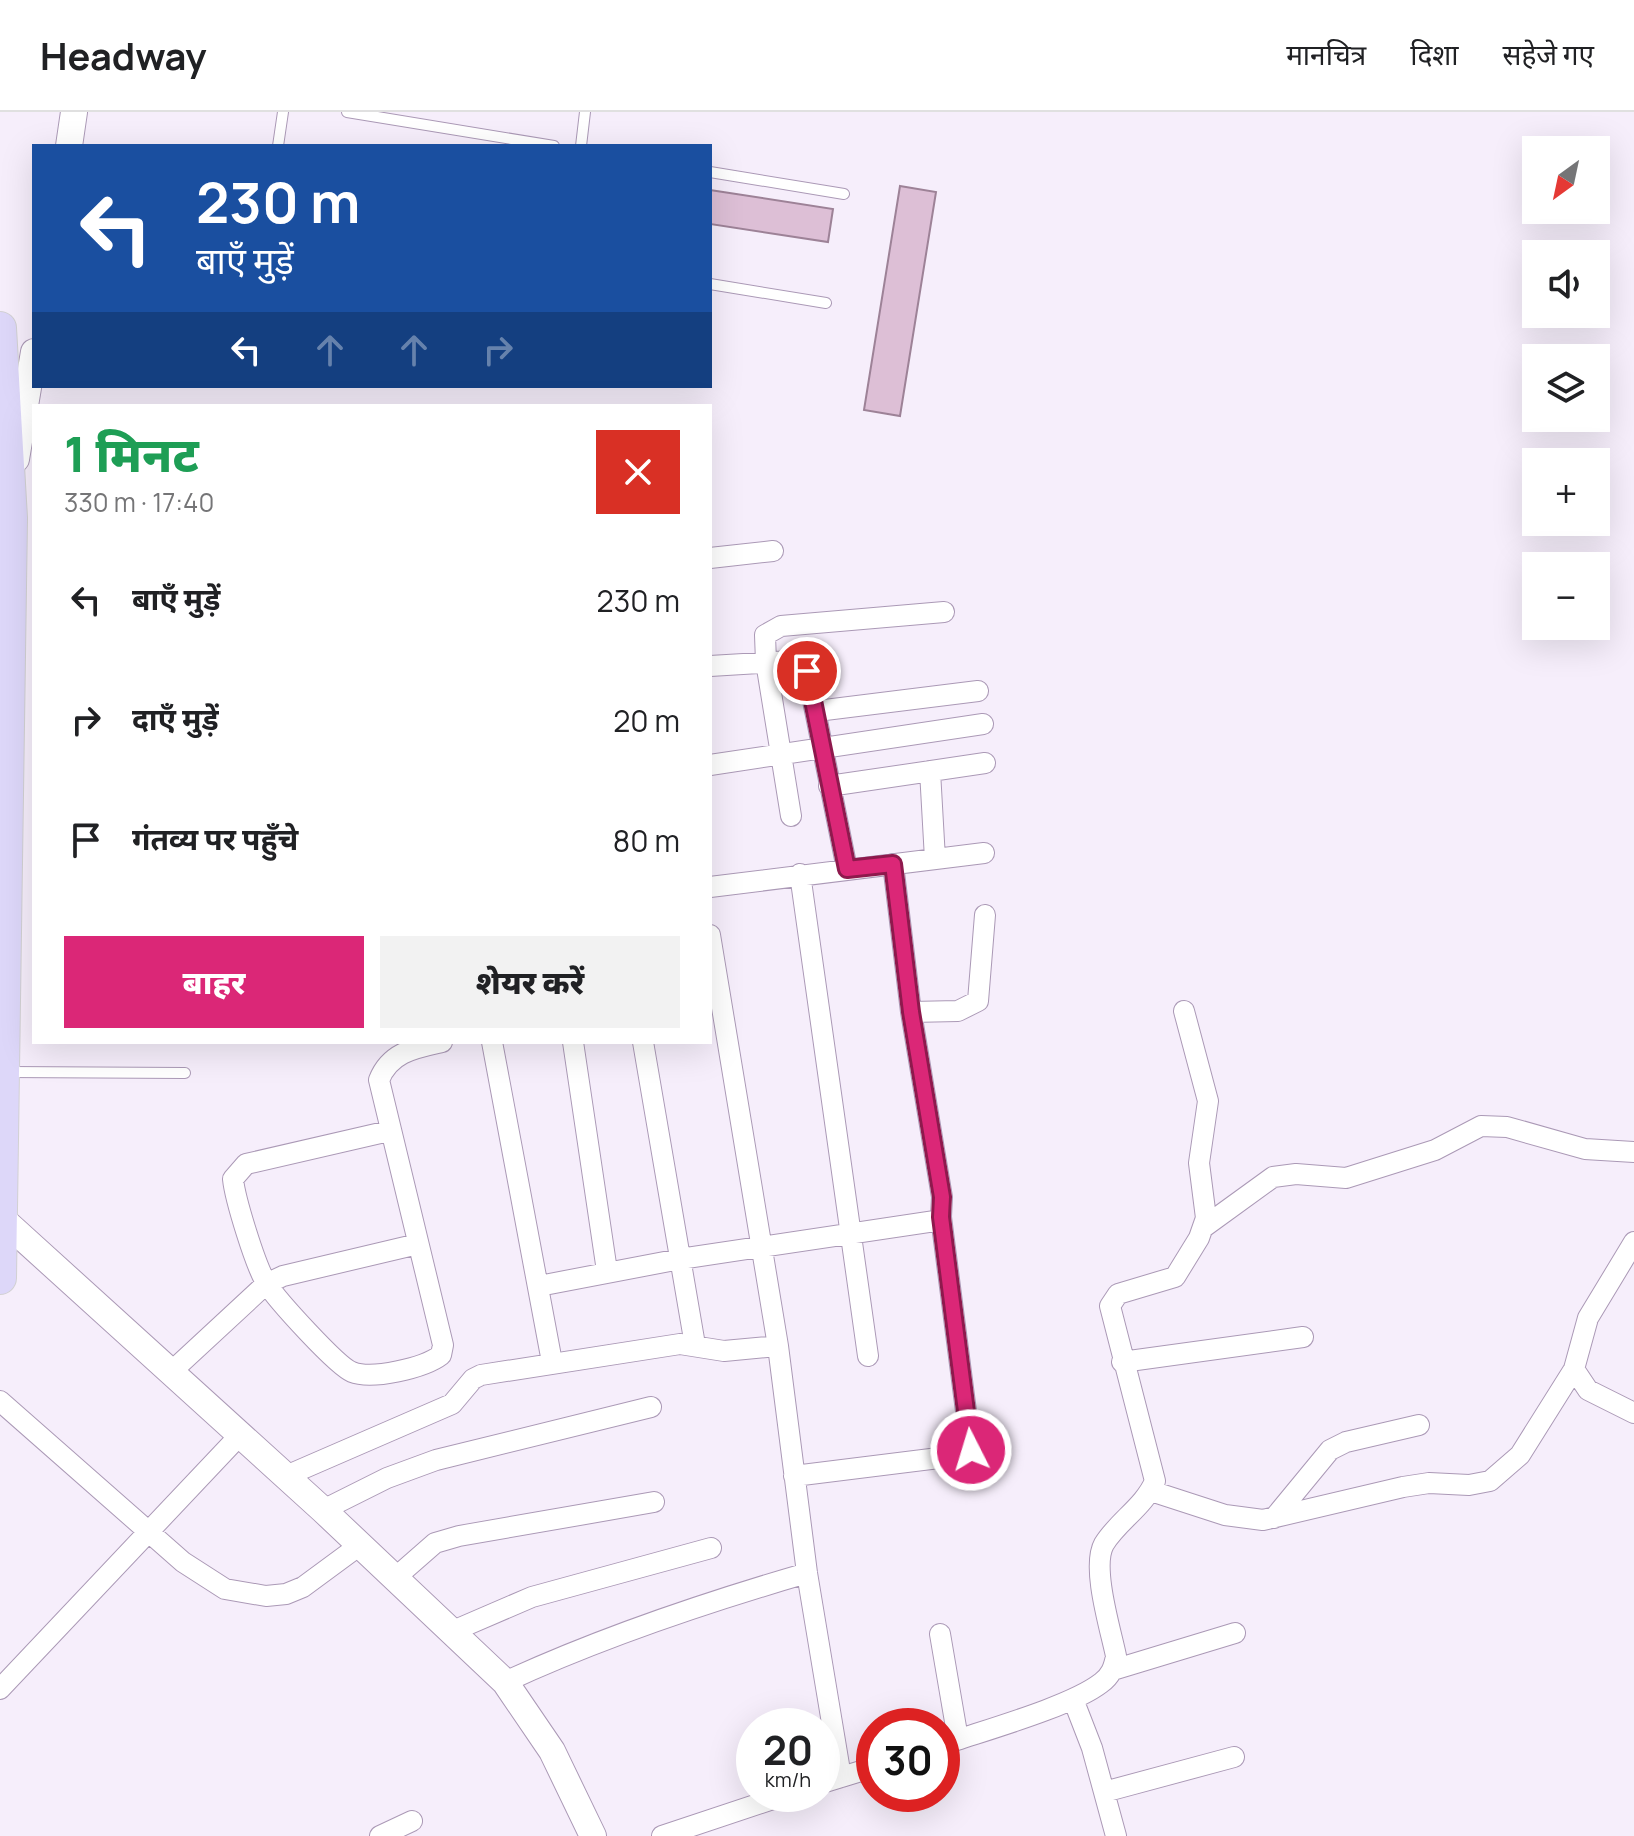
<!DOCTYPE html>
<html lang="hi">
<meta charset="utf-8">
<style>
body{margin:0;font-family:Manrope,"Noto Sans Devanagari",sans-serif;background:#f2f2f2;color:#202124;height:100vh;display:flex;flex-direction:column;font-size:30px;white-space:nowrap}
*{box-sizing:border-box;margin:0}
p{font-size:26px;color:#757577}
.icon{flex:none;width:44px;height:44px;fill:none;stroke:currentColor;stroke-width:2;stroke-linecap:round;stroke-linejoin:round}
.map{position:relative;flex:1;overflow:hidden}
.details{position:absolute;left:32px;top:292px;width:680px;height:640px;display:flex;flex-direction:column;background:#fff;border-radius:0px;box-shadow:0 8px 32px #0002}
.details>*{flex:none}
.guide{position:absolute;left:32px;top:32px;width:680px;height:244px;border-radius:0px;box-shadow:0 8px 32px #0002;background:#1a4fa0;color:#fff;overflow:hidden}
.needle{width:52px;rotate:213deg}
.controls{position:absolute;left:1522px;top:24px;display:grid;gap:16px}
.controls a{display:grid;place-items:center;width:88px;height:88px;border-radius:0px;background:#fff;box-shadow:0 8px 32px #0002;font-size:40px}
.speed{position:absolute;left:736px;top:1596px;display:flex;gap:16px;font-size:40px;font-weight:700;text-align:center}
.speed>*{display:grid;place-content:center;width:104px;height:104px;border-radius:50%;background:#fff;box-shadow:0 8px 32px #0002;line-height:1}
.speed small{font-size:20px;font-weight:400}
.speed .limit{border:12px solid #d22;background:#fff;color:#111}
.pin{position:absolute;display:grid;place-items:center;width:68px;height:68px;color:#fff;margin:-34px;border:4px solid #fff;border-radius:50%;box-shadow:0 2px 8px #0007}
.me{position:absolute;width:88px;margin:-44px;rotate:355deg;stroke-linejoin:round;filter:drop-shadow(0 0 6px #0008)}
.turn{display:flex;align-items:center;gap:28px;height:168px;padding:0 32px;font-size:36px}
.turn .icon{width:104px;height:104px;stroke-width:2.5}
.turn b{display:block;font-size:56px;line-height:68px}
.lanes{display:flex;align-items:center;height:76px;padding:0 32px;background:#0003;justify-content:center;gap:40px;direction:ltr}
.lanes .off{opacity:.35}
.round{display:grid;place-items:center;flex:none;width:84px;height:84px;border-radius:0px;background:#f2f2f2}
.head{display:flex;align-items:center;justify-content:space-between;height:136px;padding:0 32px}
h1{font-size:48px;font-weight:800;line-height:60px;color:#1e9e55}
.action{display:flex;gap:16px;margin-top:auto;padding:16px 32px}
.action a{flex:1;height:92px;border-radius:0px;background:#db2777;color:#fff;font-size:32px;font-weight:800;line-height:92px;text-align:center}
.action a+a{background:#f2f2f2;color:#202124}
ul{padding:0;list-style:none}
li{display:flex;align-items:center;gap:24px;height:120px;padding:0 32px}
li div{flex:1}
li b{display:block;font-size:30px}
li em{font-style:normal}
header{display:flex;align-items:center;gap:48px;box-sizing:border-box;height:112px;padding:0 40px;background:#fff;border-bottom:2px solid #e0e0e0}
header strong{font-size:38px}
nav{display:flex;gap:44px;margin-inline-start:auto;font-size:28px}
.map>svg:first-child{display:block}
.building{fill:#ddbfd6;stroke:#9d8297;stroke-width:2}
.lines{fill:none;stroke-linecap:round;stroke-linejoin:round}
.service-casing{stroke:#ab99b6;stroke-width:12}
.minor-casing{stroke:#ab99b6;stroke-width:22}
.tertiary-casing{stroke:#ab99b6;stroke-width:28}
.primary-casing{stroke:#d2d1d3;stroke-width:34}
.service{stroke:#fff;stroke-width:10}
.minor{stroke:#fff;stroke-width:20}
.tertiary{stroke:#fff;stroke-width:26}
.primary{stroke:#ddd7f9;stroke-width:32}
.route-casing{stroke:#8e194d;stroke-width:20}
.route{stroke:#db2777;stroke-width:14}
</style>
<header>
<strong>Headway</strong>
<nav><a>मानचित्र</a><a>दिशा</a><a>सहेजे गए</a></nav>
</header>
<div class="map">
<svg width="1634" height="1724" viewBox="0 0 1634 1724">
<rect width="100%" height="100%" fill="#f6eefb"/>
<path class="building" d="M900 74 936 80 900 304 864 298Z
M710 78 833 97 828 130 710 112Z"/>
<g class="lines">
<defs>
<path id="service" d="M347 0 554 34
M278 34 283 0
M581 34 585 0
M710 60 844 82
M710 172 826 191
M7 960 185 961"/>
<path id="minor" d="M710 446 773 439
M710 554 791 549 807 559 847 757
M817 599 978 579
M710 653 983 612
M930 659 935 747
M829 674 985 651
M791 704 766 550 765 523 781 514 944 500
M800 762 868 1244
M710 775 984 741
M710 823 778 1234 807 1461 841 1665
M911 900 958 899 978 889 985 803
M492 930 552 1250
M573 930 607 1159
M643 930 695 1233
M389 1019 246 1052 233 1067C235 1087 256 1156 267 1172 277 1188 337 1254 352 1260 372 1268 424 1256 441 1243L443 1233 379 968C390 940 415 936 442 930
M1204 1115 1273 1065 1296 1062 1346 1066 1435 1038 1481 1014 1507 1015 1585 1037 1634 1040
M1634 1130 1588 1206 1574 1257 1588 1278 1634 1301
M539 1174 680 1147 935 1109 941 1105 942 1085 911 900 893 752
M1122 1250 1303 1225
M171 1260 266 1172 283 1164 418 1132
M0 1289 183 1450 225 1477 266 1484 286 1482 303 1475 360 1433
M286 1364 452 1292 473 1267 481 1263 680 1232 724 1239 778 1234
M794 1364 963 1343 971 1338 941 1105
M1151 1379 1225 1403 1263 1408 1403 1375 1429 1371 1469 1373 1490 1369 1520 1343 1574 1257
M323 1398 387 1366 436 1348 651 1295
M1274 1406 1330 1338 1346 1330 1419 1313
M395 1466 435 1431 459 1424 654 1390
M453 1519 532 1485 711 1436
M940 1522 958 1627
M1113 1558 1235 1521
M505 1570C602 1525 704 1491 807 1461
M0 1577 240 1323
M1073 1587 1092 1636 1116 1724
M942 1633C982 1619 1070 1595 1101 1571 1111 1564 1114 1555 1116 1544 1111 1519 1091 1455 1104 1432 1118 1409 1144 1395 1155 1369L1110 1194 1118 1182 1175 1165 1199 1126 1206 1106 1199 1051 1208 989 1184 899
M822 1671 874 1655
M1104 1680 1234 1645
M380 1724 412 1709
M662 1724 788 1682"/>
<path id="tertiary" d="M69 34 74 0
M16 347 34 240
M0 1105 323 1398 505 1570 552 1639 593 1724"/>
<path id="primary" d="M0 216 11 406 0 1166"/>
</defs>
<use href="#service" class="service-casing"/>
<use href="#minor" class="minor-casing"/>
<use href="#tertiary" class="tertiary-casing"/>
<use href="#primary" class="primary-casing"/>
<use href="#service" class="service"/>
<use href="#minor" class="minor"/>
<use href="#tertiary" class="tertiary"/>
<use href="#primary" class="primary"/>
</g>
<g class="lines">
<defs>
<path id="route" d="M807 559 847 757 893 752 911 900 942 1085 941 1105 971 1338"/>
</defs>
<use href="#route" class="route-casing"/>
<use href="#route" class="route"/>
</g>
</svg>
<div class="controls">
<a><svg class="needle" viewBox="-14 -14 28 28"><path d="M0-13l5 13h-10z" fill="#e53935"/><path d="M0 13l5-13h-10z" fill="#757577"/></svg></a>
<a><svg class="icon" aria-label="sound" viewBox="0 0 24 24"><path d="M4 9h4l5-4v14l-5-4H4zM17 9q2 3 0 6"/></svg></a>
<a><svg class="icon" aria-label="layers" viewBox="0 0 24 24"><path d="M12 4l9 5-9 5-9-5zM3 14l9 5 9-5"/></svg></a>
<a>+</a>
<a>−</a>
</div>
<div class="speed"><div>20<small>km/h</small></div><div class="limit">30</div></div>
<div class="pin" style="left:807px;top:559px;background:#d93025"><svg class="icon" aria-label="arrive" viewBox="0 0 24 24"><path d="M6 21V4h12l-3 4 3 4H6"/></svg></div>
<svg class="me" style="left:971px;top:1338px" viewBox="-20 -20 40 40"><circle r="17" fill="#db2777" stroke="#fff" stroke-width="3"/><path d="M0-11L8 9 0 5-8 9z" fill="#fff"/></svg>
<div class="guide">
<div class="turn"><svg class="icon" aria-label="left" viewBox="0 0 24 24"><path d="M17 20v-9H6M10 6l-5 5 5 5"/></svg><div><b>230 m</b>बाएँ मुड़ें</div></div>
<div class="lanes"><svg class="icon" aria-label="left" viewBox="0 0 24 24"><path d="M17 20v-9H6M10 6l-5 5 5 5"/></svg><svg class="icon off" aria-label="ahead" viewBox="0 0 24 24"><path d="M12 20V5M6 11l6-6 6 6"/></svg><svg class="icon off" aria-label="ahead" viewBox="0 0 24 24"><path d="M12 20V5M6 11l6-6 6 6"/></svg><svg class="icon off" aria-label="right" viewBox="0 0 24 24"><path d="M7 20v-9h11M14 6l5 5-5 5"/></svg></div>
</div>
<section class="details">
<div class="head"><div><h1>1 मिनट</h1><p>330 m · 17:40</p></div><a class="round" style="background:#d93025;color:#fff"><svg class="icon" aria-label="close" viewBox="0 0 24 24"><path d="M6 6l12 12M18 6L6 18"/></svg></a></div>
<ul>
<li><svg class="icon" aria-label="left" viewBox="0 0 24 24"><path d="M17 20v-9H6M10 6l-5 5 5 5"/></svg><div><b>बाएँ मुड़ें</b></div><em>230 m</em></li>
<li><svg class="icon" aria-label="right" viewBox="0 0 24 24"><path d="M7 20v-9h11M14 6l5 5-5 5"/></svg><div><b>दाएँ मुड़ें</b></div><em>20 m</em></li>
<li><svg class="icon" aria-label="arrive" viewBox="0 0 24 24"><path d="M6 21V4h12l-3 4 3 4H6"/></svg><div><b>गंतव्य पर पहुँचे</b></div><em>80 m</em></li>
</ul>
<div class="action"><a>बाहर</a><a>शेयर करें</a></div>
</section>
</div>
